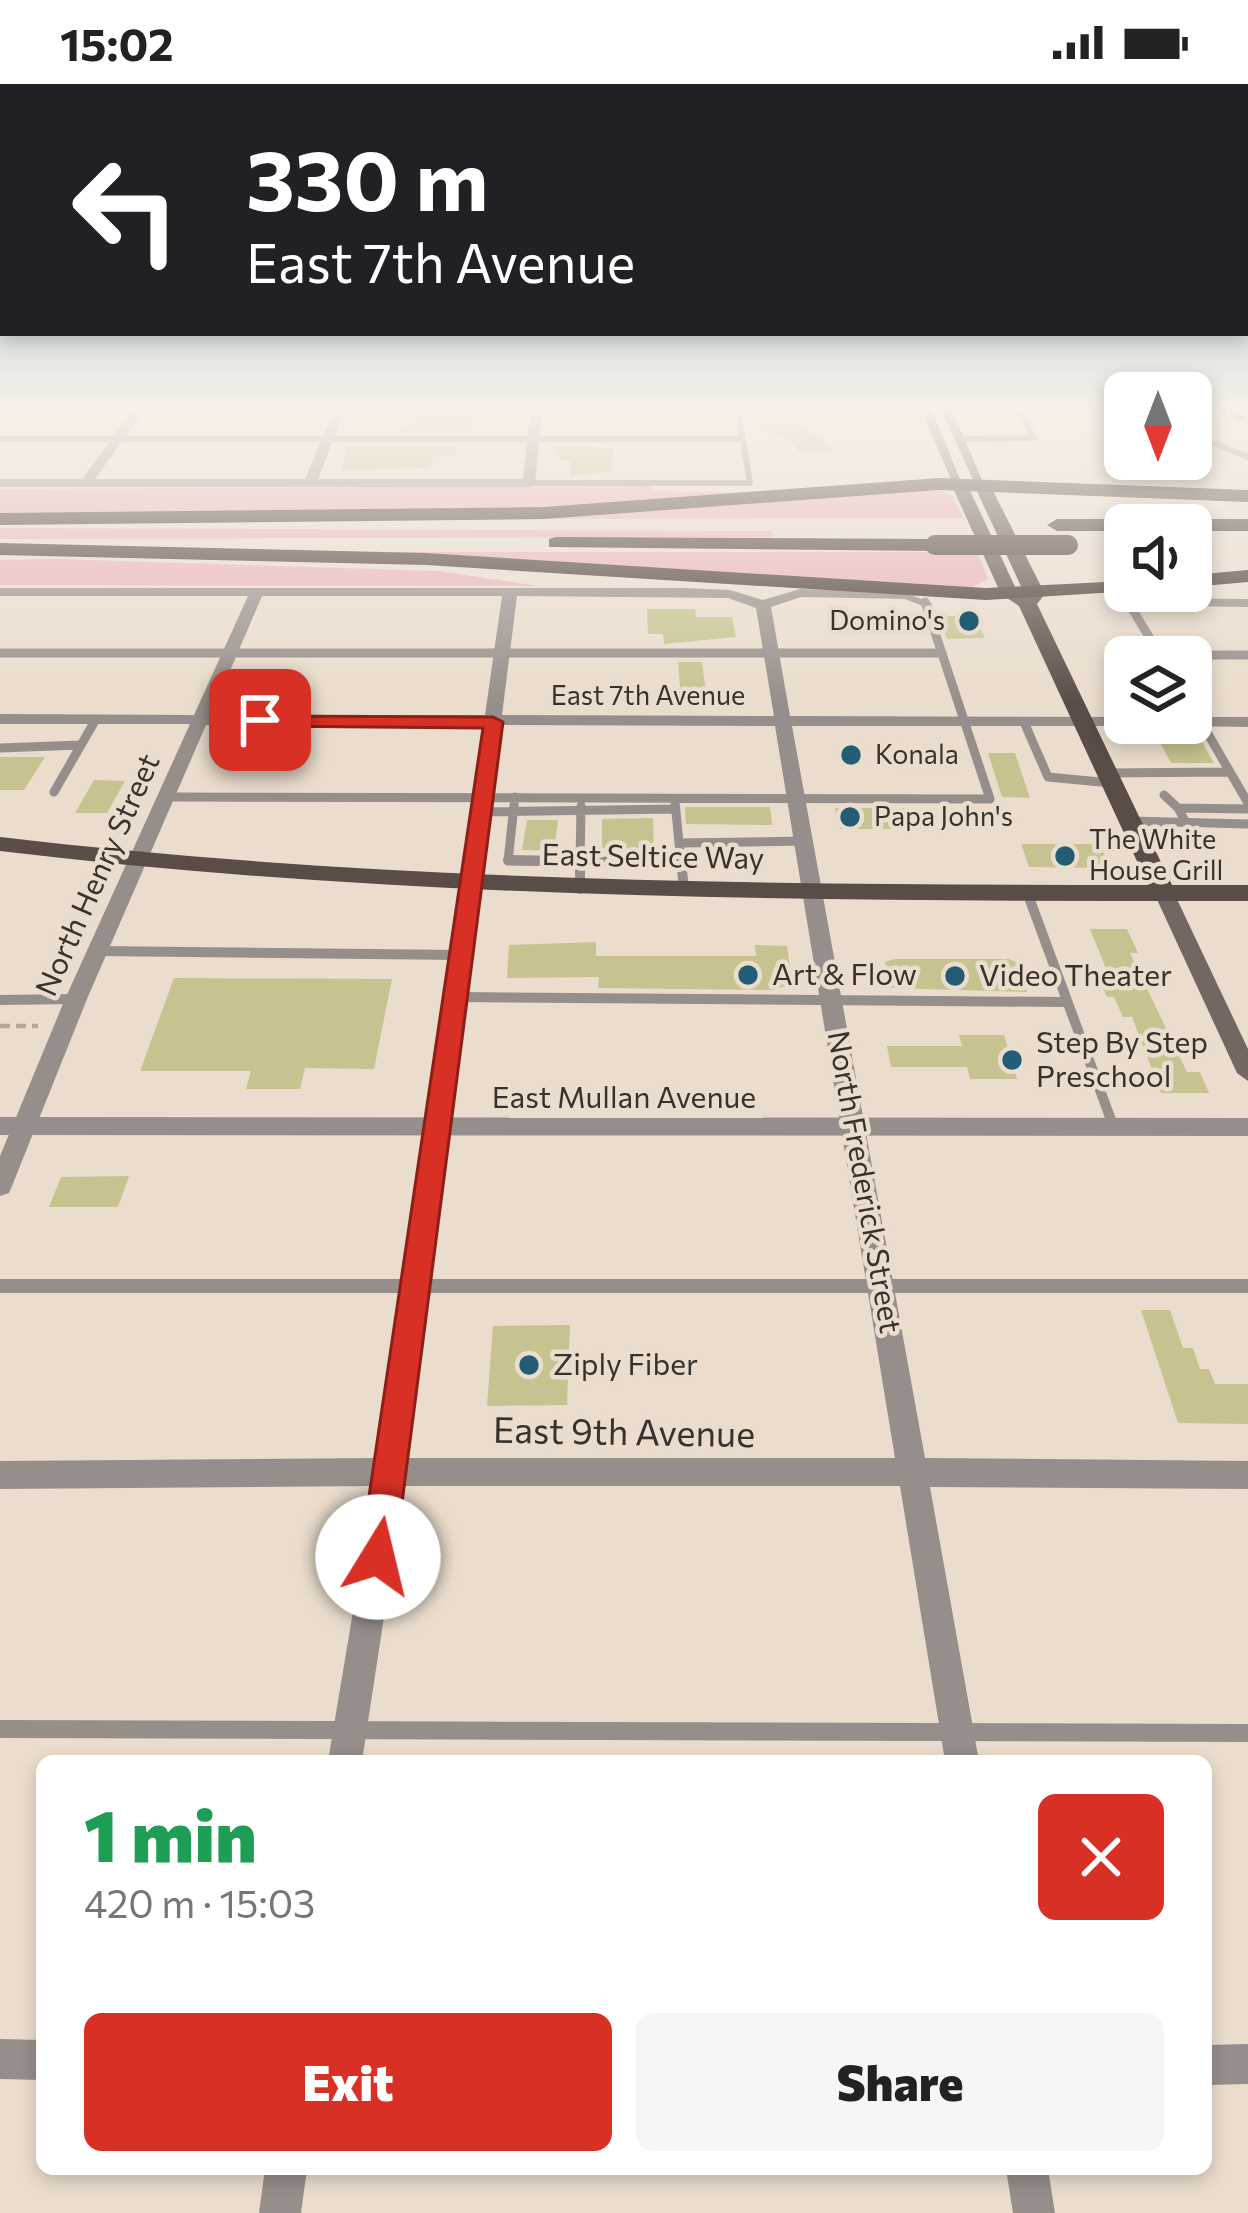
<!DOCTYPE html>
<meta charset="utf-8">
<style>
body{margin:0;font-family:Commissioner,sans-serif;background:#f6f6f6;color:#222;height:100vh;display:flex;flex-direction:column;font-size:45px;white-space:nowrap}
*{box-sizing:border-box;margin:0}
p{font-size:39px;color:#767676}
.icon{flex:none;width:66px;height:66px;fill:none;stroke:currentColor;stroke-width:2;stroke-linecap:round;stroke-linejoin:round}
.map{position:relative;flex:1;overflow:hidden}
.sheet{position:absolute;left:36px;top:1671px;width:1176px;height:420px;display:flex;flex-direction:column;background:#fff;border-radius:18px;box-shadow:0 6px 18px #0003}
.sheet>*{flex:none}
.hud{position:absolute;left:0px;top:0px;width:1248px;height:252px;box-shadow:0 6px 18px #0003;background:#202124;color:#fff;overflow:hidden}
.needle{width:78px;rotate:180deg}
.controls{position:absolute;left:1104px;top:288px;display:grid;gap:24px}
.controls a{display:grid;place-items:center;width:108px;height:108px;border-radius:18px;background:#fff;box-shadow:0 6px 18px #0003;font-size:60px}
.pin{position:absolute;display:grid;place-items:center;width:102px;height:102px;color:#fff;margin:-51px;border-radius:24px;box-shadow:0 6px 18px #0006}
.me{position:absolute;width:132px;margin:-66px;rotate:9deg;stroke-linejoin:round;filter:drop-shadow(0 0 9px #0008)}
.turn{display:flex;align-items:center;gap:42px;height:252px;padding:0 48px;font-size:54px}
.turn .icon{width:156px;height:156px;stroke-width:2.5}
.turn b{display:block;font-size:84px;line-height:102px}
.round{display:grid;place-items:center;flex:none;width:126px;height:126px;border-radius:18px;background:#f6f6f6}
.headline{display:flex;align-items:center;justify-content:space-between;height:204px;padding:0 48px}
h1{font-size:72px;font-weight:800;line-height:90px;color:#1e9e55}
.cta{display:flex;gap:24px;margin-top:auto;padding:24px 48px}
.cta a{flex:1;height:138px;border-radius:18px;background:#d93025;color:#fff;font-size:48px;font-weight:800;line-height:138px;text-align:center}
.cta a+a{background:#f6f6f6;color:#222}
.status{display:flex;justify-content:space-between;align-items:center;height:84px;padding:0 60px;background:#fff;direction:ltr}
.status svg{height:33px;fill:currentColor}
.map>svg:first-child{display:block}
.green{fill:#e8b1b6}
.building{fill:#c6c390}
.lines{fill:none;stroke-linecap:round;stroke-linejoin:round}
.path{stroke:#b1a79a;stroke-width:4.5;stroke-dasharray:10 6;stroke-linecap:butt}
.service-far4{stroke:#968e8a;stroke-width:6}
.service-far3{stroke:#968e8a;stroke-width:9}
.service-far2{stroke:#968e8a;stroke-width:10}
.service-far1{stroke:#968e8a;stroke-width:14}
.service{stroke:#968e8a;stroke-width:18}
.minor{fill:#968e8a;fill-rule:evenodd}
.tertiary{fill:#968e8a;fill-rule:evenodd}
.secondary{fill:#736762;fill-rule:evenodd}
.primary{fill:#5a4c46;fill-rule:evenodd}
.motorway{fill:#44352e;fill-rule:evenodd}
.rail{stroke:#5a544b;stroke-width:4.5;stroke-dasharray:14 6;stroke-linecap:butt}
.motorway-bridge{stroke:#44352e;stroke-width:20}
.route{fill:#d93025;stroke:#8d1f18;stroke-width:3}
.poi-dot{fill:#225d75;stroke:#eaddcd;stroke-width:4.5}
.labels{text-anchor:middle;stroke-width:9;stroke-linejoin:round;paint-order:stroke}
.far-poi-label{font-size:27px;fill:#37332c;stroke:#eaddcd;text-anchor:start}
.far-street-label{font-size:27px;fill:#37332c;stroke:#eaddcd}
.street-label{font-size:30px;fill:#37332c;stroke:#eaddcd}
.poi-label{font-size:30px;fill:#37332c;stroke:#eaddcd;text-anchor:start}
.near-street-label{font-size:36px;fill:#37332c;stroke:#eaddcd}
</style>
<div class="status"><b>15:02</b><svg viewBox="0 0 49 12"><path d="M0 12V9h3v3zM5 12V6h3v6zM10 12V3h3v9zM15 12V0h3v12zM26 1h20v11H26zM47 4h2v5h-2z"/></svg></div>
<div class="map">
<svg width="1248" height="2129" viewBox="0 0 1248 2129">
<rect width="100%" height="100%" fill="#eaddcd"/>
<path class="green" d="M650 402 654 407 759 409 526 427 0 430V405Z
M939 406 953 412 963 434 481 435Z
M0 444 772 447 773 453 0 455Z
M378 468H978L988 495 973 503Z
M58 475 439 487 538 502 0 501V476Z"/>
<path class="building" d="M475 330 471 347H387L411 342 418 331Z
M749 338H798L836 368H798L795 360Z
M348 362H457L455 373 434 372 430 384 341 386Z
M555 362 613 364 612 387 570 392 571 376H559Z
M647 525H695L696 533H732L736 553 664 560 663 550H648Z
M939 532H975L985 554 947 555Z
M678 578H702L707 616H681Z
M1157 653H1199L1214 679H1171Z
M988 669H1015L1030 714 1002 713Z
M0 673H45L24 706H0Z
M94 696 125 697 107 729H75Z
M685 723H770L772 741 686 740Z
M835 724H910L916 745H840Z
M653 734 654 769 602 768V735Z
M527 736H558L554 767 522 766Z
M1021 760H1100L1109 784 1029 783Z
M1090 845H1127L1138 869H1130L1187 988H1200L1209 1009H1161L1132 933H1123L1114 913H1107L1098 892H1109Z
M596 858V872H756L755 861 787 862 790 883H783L785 902 774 906 598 904 599 893 507 894 509 861Z
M894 875H1009L1018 879 1027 908 891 904 885 878Z
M174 894 392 895 374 985 305 984 300 1005H246L251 987H140Z
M959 951H1004L1017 995H970L967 983H891L887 962H962Z
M129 1092 118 1123H49L61 1093Z
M1141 1226H1170L1183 1264H1193L1200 1285H1209L1215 1300H1248V1340L1178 1339Z
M570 1241 567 1321 487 1322 493 1242Z"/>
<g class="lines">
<path class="path" d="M0 942H38"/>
<path class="service-far4" d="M1088 321 1125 332
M1191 350 1248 373
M0 355H742
M959 355 1034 354 1022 330 1001 321
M529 399H750L737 321
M905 512 929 521"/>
<path class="service-far3" d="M1128 518 1160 571H1248
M0 569H942
M1024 638 1048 693 1111 699
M1201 638 1248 719
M0 664 81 661
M1106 689 1230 688
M54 708 96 635
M1164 711 1178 724
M165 713 990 715 925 518
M515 713 508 777 682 779
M675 718 681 779
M481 728 675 725
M1129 737 1248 740
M1186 739 1178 724 1248 725
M680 759 807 757
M580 779 581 722"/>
<path class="service-far2" d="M508 776 682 779
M681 776 684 806
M580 805V776
M1027 808 1114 1044
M97 867 461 871
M456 913 1063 918
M0 916 76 915"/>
<path class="service-far1" d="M0 1202H1248"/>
<path class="service" d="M0 1645 1248 1649"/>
<path class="minor" d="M137 321H148L95 395H305L336 321H347L318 395H523L531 321H543L535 399 529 403H0V395H82Z
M0 504H684L730 506 763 516 800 505 905 508 912 512 910 515 801 513 771 523 790 632 1125 633V639H1133L1131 642H792L925 1374 1248 1377V1405L930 1403 979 1677H945L900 1402H404L362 1677H328L374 1402 0 1405V1377L379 1374 484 641H206L87 915 12 1102 9 1109 0 1112V1072L65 915 190 640H0V630L194 631 248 512H0ZM262 512H502L485 631H211ZM517 512 728 514 756 524 774 632 502 631ZM500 641 775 642 895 1374H408Z
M1128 514 1248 515V523L1123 521V515Z
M1191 633H1248V643L1185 642 1183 639H1191Z
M0 1955 42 1956V1996L0 1995Z
M1248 1960V2000L1206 2001V1961Z
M265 2085H307L301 2129H259Z
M1006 2085H1048L1055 2129H1013Z"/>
<path class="tertiary" d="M0 1033 1248 1034V1052L0 1051Z"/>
<path class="secondary" d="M919 321H930L963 403 953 400Z
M939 321H950L985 403 975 400Z
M1164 803 1174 809 1248 965V997L1237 989 1154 809Z"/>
<path class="primary" d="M959 395 967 400 1017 507 1025 511 976 405 984 400 992 405 1045 510 1037 520 1172 801H1248V817C830 817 415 817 0 767V753C382 798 764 801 1148 801L1019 522 1001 510 951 400Z"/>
<path class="motorway" d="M939 394 1248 406V418L939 406 544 435 0 441V429L544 423Z
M1129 435 1139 441H1125V447H1057L1047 441 1057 435Z
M1191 435H1248V447H1191V441H1181Z
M556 453 935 455 945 461 935 467 549 463V455Z
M0 459 426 469 986 504 1125 497V507H1133L986 516 426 481 0 471Z
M1248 486V498L1191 503V491Z"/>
<path class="rail" d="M1213 321 1248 337"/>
<path class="motorway-bridge" d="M935 461H1068"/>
</g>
<linearGradient id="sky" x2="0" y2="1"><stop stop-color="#87b4c2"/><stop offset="0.52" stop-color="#f6f0e8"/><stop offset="1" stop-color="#f6f0e8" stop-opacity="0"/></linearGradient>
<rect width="1248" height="620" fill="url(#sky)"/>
<path class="route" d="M253 632 493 633 503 638 395 1473 390 1485 378 1491 365 1485 360 1473 483 644 260 642 253 640Z"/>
<g class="poi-dot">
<circle cx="969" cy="537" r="12"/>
<circle cx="851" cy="671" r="12"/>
<circle cx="850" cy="733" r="12"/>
<circle cx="1065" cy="772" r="12"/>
<circle cx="748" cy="891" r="12"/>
<circle cx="955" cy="892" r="12"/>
<circle cx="1012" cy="976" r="12"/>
<circle cx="529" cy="1281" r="12"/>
</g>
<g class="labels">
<g class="far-poi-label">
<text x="945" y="546" text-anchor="end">Domino's</text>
<text x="875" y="680">Konala</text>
<text x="874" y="742">Papa John's</text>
<text x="1089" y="765">The White<tspan x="1089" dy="31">House Grill</tspan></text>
</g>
<g class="far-street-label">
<text x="648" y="621">East 7th Avenue</text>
</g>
<g class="street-label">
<text transform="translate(653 773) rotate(1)" y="10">East Seltice Way</text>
<text transform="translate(98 791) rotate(-66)" y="10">North Henry Street</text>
<text x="624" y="1024">East Mullan Avenue</text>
<text transform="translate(864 1098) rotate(80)" y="10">North Frederick Street</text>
</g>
<g class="poi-label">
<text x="772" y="901">Art &amp; Flow</text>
<text x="979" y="902">Video Theater</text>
<text x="1036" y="969">Step By Step<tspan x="1036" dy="34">Preschool</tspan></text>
<text x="553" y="1291">Ziply Fiber</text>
</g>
<g class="near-street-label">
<text transform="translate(624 1348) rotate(1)" y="13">East 9th Avenue</text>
</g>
</g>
</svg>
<div class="controls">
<a><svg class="needle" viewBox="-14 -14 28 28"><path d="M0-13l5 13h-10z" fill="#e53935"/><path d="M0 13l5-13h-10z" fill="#767676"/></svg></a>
<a><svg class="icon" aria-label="sound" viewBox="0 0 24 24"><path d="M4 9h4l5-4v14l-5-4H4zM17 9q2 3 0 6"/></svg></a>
<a><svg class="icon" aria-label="layers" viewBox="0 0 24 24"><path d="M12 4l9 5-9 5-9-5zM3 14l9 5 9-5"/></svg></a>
</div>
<div class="pin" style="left:260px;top:636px;background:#d93025"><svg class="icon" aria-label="arrive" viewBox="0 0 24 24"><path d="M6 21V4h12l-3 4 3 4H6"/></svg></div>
<svg class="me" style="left:378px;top:1473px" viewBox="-20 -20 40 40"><circle r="19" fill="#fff"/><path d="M0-13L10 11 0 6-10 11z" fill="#d93025"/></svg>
<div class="hud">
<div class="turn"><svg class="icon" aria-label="left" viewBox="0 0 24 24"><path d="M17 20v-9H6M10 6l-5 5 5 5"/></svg><div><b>330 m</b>East 7th Avenue</div></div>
</div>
<section class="sheet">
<div class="headline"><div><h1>1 min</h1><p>420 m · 15:03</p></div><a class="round" style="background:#d93025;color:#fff"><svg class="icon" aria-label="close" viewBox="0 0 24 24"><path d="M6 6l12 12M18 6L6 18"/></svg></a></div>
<div class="cta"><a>Exit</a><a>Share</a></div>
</section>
</div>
